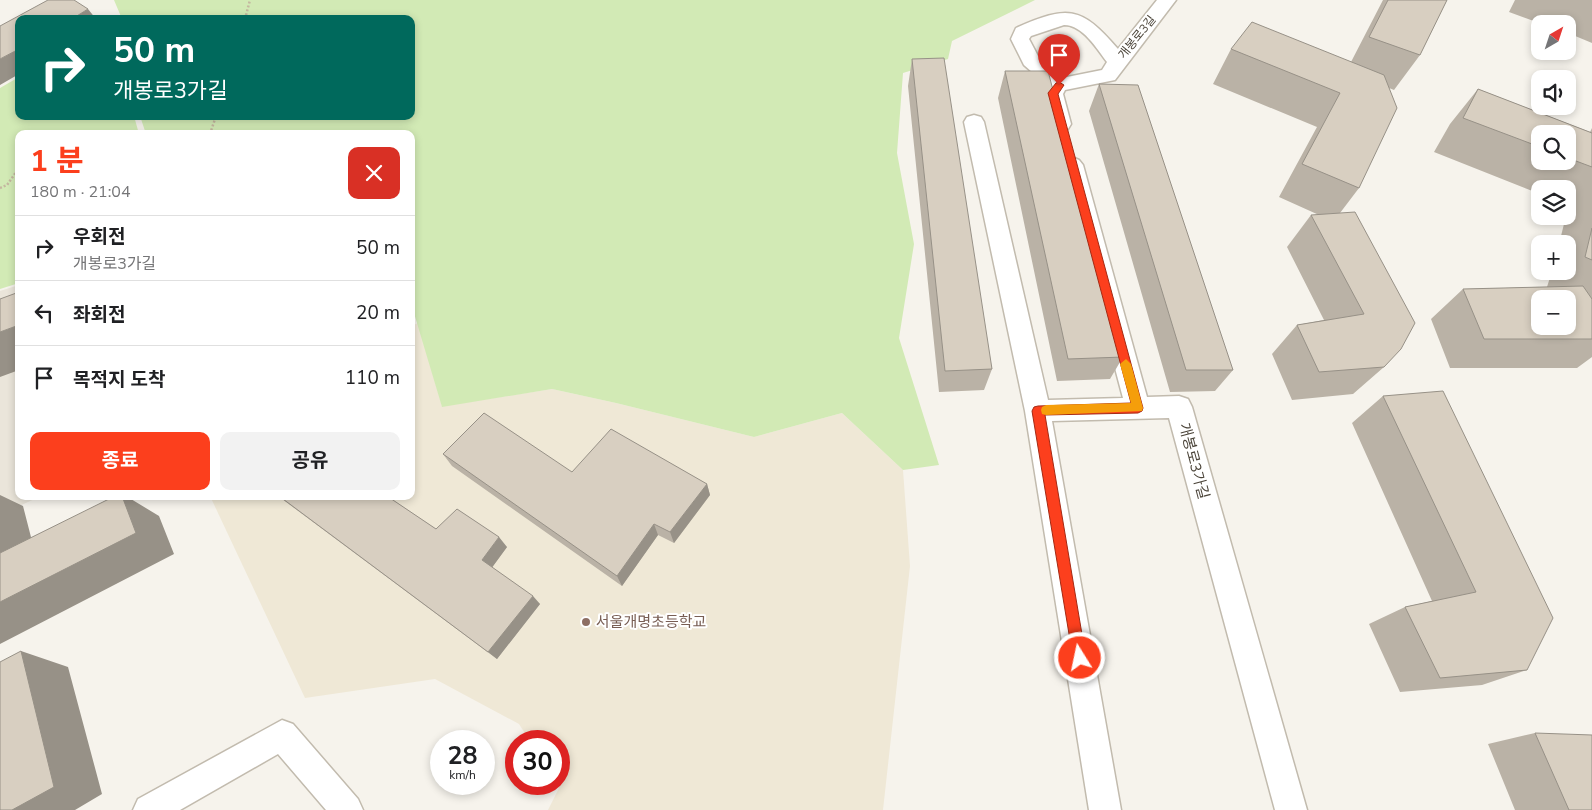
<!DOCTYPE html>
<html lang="ko">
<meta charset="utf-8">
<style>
body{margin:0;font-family:"Nunito Sans","Noto Sans KR",sans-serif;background:#f2f2f2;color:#202124;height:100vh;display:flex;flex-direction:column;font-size:19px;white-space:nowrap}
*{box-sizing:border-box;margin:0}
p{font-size:16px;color:#757577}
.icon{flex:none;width:28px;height:28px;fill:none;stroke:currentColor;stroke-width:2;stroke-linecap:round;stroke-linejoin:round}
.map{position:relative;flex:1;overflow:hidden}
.sheet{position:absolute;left:15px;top:130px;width:400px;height:370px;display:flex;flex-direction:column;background:#fff;border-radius:10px;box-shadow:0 2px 8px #0003}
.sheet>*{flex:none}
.hud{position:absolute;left:15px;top:15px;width:400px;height:105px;border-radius:10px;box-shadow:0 2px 8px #0003;background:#00695c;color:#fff;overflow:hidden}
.needle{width:32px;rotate:39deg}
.buttons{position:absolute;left:1531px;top:15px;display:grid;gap:10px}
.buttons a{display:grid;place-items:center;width:45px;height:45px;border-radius:10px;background:#fff;box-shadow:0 2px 8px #0003;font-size:25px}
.speed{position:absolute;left:430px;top:730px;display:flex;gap:10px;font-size:25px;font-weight:700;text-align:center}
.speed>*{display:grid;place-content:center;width:65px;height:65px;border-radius:50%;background:#fff;box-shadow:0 2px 8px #0003;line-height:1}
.speed small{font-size:12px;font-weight:400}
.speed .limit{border:8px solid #d22;background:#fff;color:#111}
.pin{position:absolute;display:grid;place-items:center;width:42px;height:42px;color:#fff;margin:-51px -21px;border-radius:50% 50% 50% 0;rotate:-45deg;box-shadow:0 0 5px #0007}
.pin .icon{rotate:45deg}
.me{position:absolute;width:55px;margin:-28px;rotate:350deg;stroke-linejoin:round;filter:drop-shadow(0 0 4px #0008)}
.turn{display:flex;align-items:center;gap:18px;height:105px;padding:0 15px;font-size:22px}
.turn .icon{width:65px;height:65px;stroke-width:2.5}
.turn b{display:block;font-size:35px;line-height:42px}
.round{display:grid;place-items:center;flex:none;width:52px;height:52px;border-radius:10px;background:#f2f2f2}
.overview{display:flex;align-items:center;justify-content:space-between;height:85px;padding:0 15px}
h1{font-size:30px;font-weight:700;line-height:38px;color:#fc3f1d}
.primary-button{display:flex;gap:10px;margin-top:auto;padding:10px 15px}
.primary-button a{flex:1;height:58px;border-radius:10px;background:#fc3f1d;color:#fff;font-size:20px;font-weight:700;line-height:58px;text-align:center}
.primary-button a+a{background:#f2f2f2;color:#202124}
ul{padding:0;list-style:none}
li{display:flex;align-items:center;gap:15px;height:65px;padding:0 15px;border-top:1px solid #e0e0e0}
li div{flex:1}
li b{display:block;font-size:19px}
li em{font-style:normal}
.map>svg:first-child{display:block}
.residential{fill:#eae5da}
.education{fill:#efe8d6}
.green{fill:#d2eab5}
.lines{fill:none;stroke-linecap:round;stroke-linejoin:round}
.street-casing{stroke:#c2bbae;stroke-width:3}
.path{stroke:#c4b79f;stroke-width:2.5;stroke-dasharray:2 2;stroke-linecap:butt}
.street{fill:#fff;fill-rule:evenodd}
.wall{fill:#bab2a6;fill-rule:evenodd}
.shaded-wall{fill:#979187}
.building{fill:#d8cfc1;stroke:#979187;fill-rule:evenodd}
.route{fill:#fc3f1d;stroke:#a42913}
.slow{fill:#f59e0b}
.education-dot{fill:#8d6e63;stroke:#fff;stroke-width:2}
.labels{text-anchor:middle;stroke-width:4;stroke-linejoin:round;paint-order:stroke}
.far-street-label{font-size:12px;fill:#4b4439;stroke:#fff}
.street-label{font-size:15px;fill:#4b4439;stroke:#fff}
.education-label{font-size:15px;fill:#785e54;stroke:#fff;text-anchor:start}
</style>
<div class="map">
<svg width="1592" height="810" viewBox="0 0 1592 810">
<rect width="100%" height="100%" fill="#f6f3ec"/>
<path class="residential" d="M19 285V496H41L0 515V291Z"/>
<path class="education" d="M418 323 442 406 552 389 616 403 754 437 842 413 903 470 910 566 883 810H548L559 788 557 784H559V741H530L519 724 435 679 305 698 210 496H411V326Z"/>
<path class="green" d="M114 0H1035L952 41 948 59 903 73 897 153 914 244 899 338 939 465 903 470 842 413 754 437 616 403 552 389 442 407 411 303V134H146L140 116H411V19H122Z
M19 77V116H134L139 134H19V283L0 289V88Z"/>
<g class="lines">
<defs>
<path id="street" d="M1157 0H1176L1115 80 1065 90 1063 94 1071 124 1068 129 1061 131 1054 129 1043 93 1048 86 1024 65 1011 39 1016 28C1068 5 1081 6 1118 49ZM1064 25C1083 25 1097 49 1107 62L1102 70 1062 78 1038 56 1029 39 1031 36Z
M974 115 981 117 984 122 1048 400 1123 398 1061 165 1065 160 1072 157 1079 160 1083 165 1147 397 1179 396 1188 399 1192 407 1307 810H1275L1169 418 1052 421 1121 810H1089L1025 411 964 122 967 117Z
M282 720 293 724 358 799 363 810H326L278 754 180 810H133L138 799Z"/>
</defs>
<use href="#street" class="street-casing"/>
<path class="path" d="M245 19 250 0
M210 134 216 116
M0 188 7 185 19 168"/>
<use href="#street" class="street"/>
</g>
<path class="wall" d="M1383 0H1447L1420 55 1394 90 1389 88 1359 188 1340 213 1384 367 1353 394 1292 400 1272 354 1297 325 1324 320 1287 247 1311 215H1319L1279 197 1317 127 1213 84 1231 49 1351 62Z
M1515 0H1592V43L1568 33V24H1542L1509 12Z
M912 59 992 369 984 390 939 392 908 86Z
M1005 71 1123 357 1110 379 1057 381 998 98Z
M1099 84 1233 370 1215 391 1170 392 1089 111Z
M1478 89 1590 132 1592 128V357L1577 368H1450L1431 319 1463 289 1547 287 1552 271H1568V244H1559L1566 216H1568V212L1569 206 1568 205V189H1540V194L1434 152 1450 124ZM1540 134H1568V161H1540Z
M1383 396 1527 670 1482 685 1400 692 1369 624 1405 607 1432 601 1352 423Z
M443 454 572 472 707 484 710 495 674 543 658 535 622 586 452 466Z
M278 496H387L436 529 507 547 492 567 540 604 497 659Z
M1535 733 1592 810H1515L1488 744Z"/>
<path class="shaded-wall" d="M88 9 96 19H72Z
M19 49V74L0 85V59Z
M19 325V370L0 377V332Z
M707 484 710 495 674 543 670 532Z
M0 495 23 506 41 576 0 558Z
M122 496H126L159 516 174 554 0 644V602Z
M654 524 658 535 622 586 617 576Z
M499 537 507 547 491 569 482 560Z
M533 596 540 604 497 659 488 652Z
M21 651 68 667 102 794 75 810H12Z"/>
<path class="building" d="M48 0H74L88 9 72 19H19V49L0 59V26Z
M1388 0H1447L1420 55 1369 37Z
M1252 22 1384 75 1397 108 1359 188 1302 164 1340 93 1231 49Z
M944 58 992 369 945 371 912 59Z
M1005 71H1048L1123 357 1068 359Z
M1099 84 1138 85 1233 370H1186Z
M1478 89 1592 133V167L1568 158V134H1540V147L1463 118Z
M1355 212 1415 323 1401 349 1384 367 1319 372 1297 325 1364 314 1311 215Z
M1592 228V260L1585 257Z
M1583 286 1592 299V339H1484L1463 289ZM1540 299H1568V326H1540Z
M19 292V325L0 332V299Z
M1443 391 1553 618 1527 670 1440 678 1405 607 1476 592 1383 396Z
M484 413 572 472 611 429 707 484 670 532 654 524 617 576 443 454Z
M115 496H122L136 533 0 602V553Z
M279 496H387L436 529 457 509 499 537 482 560 533 596 488 652Z
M21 651 54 787 12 810H0V662Z
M1535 733 1592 735V810H1569Z"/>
<path class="route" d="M1059 82 1064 85 1058 94 1143 408 1142 411 1138 413 1045 415 1086 658 1084 663 1080 665 1075 663 1073 658 1032 411 1034 407 1038 406 1131 403 1048 93 1056 83Z"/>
<path class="slow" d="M1126 359 1131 364 1143 408 1142 411 1046 415 1042 414 1041 410 1042 407 1046 405 1131 403 1120 364Z"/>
<circle class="education-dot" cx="586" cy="622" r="5"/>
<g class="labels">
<g class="far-street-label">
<text transform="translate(1137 37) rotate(-51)" y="4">개봉로3길</text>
</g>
<g class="street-label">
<text transform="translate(1194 461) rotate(75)" y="5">개봉로3가길</text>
</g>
<g class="education-label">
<text x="596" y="627">서울개명초등학교</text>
</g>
</g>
</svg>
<div class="buttons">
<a><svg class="needle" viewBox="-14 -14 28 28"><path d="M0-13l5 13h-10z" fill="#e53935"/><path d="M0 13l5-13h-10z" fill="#757577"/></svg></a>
<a><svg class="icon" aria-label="sound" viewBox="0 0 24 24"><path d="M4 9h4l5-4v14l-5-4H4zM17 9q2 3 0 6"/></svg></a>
<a><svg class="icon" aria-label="search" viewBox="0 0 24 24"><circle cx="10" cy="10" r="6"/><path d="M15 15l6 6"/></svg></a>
<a><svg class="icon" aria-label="layers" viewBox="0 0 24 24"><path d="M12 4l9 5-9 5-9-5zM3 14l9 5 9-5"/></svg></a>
<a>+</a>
<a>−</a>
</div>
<div class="speed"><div>28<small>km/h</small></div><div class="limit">30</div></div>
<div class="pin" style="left:1059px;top:85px;background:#d93025"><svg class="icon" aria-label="arrive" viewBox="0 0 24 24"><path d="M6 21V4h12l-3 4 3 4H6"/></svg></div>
<svg class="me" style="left:1080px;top:658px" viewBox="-20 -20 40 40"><circle r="17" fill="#fc3f1d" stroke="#fff" stroke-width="3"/><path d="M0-11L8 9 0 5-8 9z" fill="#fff"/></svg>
<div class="hud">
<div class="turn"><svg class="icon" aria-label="right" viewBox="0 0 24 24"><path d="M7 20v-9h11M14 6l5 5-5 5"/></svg><div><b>50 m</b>개봉로3가길</div></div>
</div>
<section class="sheet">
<div class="overview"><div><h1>1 분</h1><p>180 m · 21:04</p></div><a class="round" style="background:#d93025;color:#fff"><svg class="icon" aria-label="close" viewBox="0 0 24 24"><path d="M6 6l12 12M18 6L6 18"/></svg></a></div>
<ul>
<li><svg class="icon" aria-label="right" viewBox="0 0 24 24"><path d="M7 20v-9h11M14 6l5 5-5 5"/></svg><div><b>우회전</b><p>개봉로3가길</p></div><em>50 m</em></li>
<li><svg class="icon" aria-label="left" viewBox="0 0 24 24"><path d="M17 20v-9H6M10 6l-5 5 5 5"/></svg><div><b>좌회전</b></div><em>20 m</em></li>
<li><svg class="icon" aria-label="arrive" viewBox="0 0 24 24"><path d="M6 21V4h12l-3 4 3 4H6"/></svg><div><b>목적지 도착</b></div><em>110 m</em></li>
</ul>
<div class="primary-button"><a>종료</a><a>공유</a></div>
</section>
</div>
